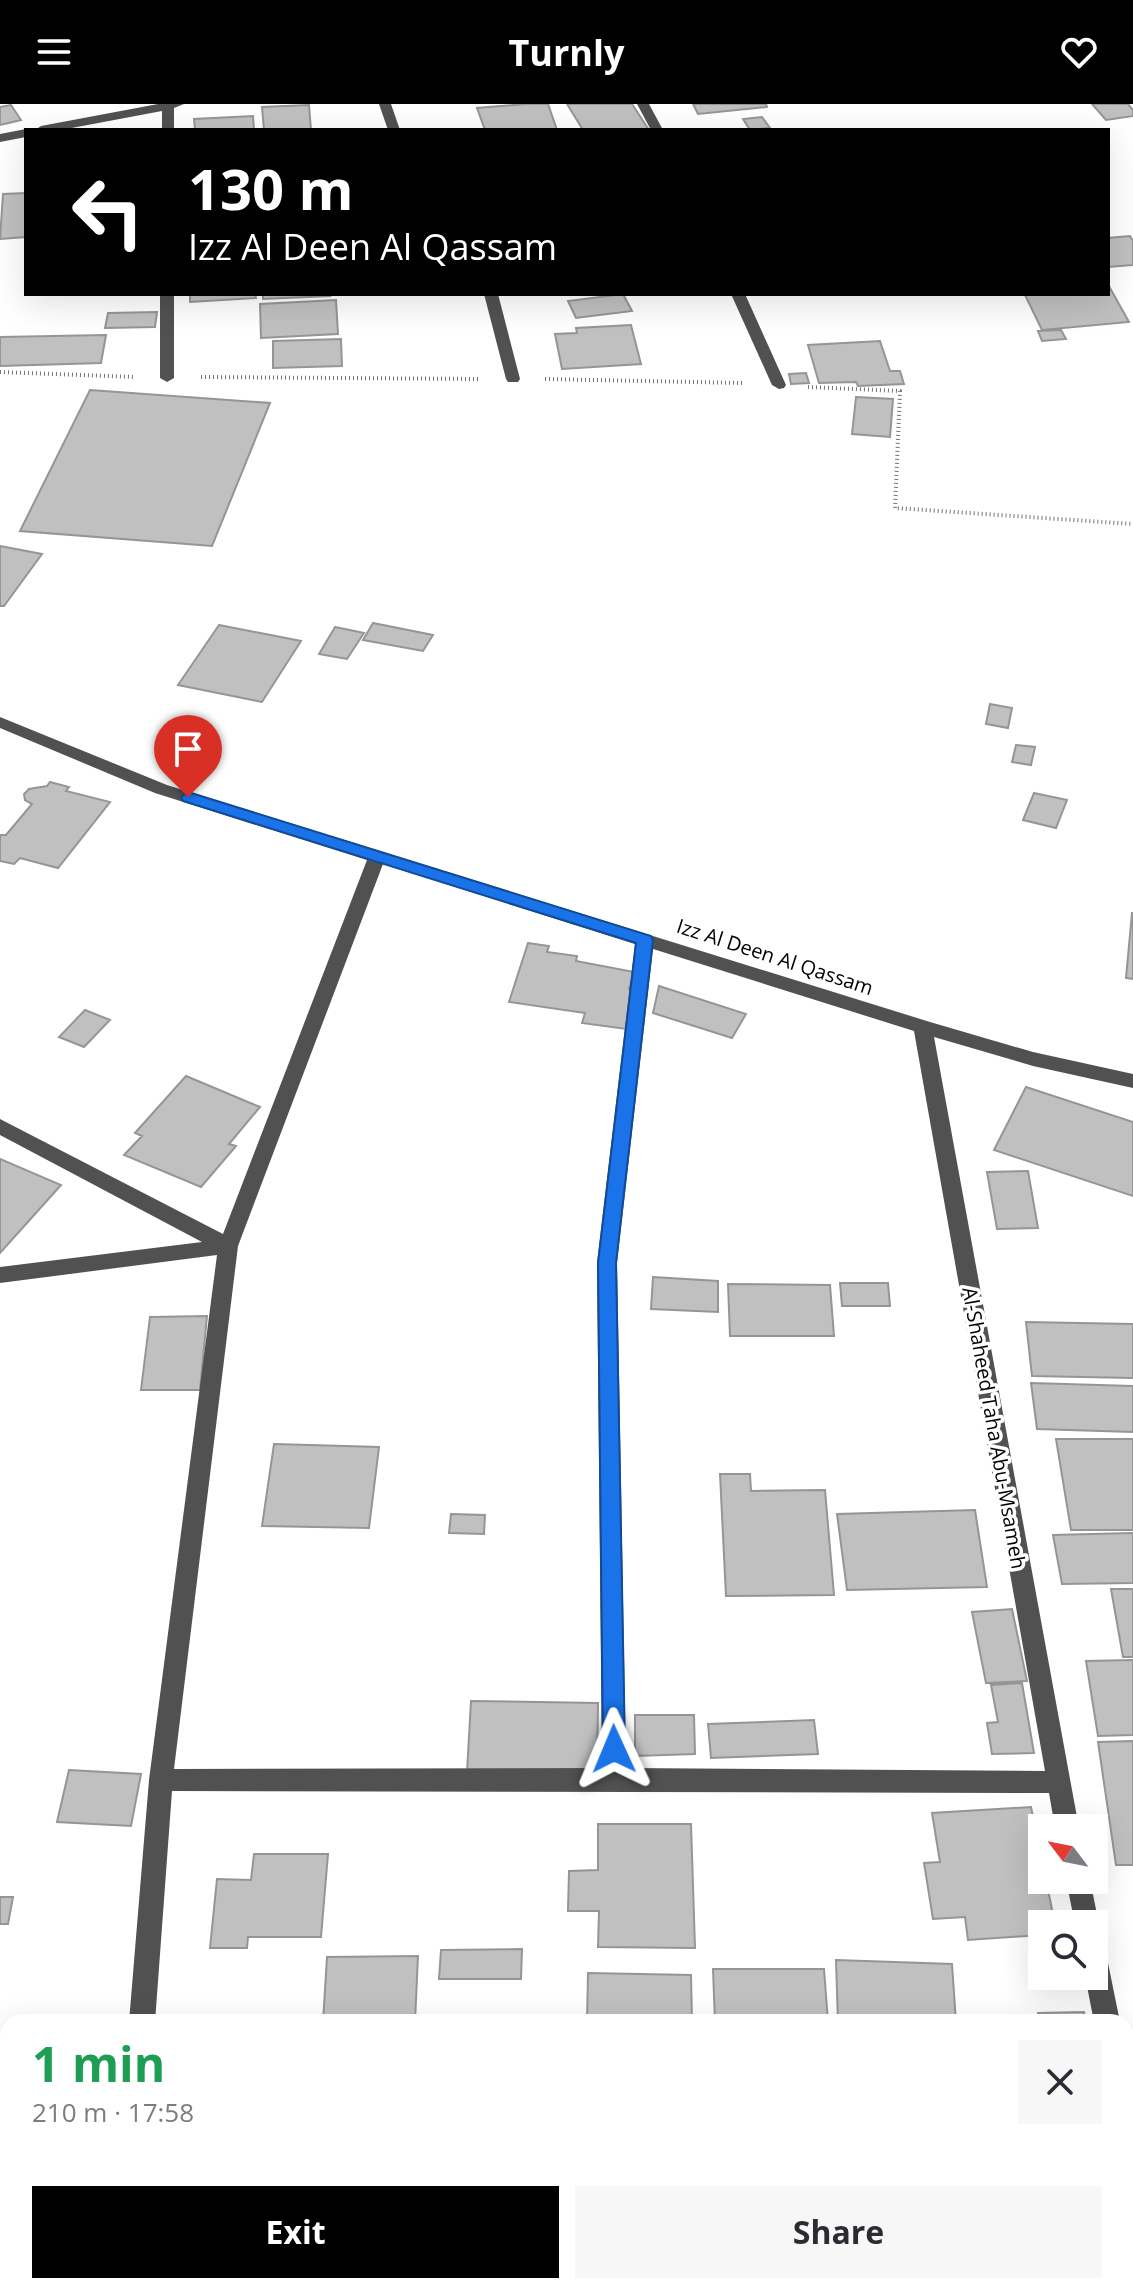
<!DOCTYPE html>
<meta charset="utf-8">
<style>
body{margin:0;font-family:"Open Sans",sans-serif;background:#f7f7f7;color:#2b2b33;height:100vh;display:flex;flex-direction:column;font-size:30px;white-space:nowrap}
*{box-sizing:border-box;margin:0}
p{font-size:26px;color:#7c7c81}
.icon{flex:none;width:44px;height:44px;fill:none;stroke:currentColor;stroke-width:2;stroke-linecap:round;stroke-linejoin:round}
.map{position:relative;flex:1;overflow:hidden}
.panel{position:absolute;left:0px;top:1910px;width:1134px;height:280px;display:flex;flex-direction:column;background:#fff;border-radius:24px 24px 0 0;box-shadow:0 8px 32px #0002}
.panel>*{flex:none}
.banner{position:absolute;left:24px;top:24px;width:1086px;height:168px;border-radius:0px;box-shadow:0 8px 32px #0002;background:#000;color:#fff;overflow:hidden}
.needle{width:52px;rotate:302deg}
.buttons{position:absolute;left:1028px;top:1710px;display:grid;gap:16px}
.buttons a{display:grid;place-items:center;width:80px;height:80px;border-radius:0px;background:#fff;box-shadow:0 8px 32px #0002;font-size:40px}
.pin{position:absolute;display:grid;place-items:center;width:68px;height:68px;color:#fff;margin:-82px -34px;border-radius:50% 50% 50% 0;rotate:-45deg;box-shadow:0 0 8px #0007}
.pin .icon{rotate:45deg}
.me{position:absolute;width:88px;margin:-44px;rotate:359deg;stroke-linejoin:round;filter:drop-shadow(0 0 6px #0008)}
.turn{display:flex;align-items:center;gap:28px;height:168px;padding:0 32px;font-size:36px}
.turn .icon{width:104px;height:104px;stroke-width:2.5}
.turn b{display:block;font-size:56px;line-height:68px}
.round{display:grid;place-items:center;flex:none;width:84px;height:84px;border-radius:0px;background:#f7f7f7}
.head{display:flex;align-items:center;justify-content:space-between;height:136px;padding:0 32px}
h1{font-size:48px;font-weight:700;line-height:60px;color:#1e9e55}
.action{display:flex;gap:16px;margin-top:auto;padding:16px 32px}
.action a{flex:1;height:92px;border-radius:0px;background:#000;color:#fff;font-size:32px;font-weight:700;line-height:92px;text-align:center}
.action a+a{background:#f7f7f7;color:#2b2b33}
header{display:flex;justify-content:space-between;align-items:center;height:104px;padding:0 32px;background:#000;color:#fff;font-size:36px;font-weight:700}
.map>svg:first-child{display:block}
.building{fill:#c0c0c0;stroke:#959595;stroke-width:2}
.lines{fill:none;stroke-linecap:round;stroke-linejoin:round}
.path{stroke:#737373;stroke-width:4;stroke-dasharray:1 3;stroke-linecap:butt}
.minor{fill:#515151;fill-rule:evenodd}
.route{fill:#1a73e8;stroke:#114b97;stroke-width:2}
.labels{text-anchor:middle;stroke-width:7;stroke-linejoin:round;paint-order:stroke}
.street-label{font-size:20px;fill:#000;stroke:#fff}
</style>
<header><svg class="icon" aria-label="menu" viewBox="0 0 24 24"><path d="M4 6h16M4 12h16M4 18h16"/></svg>Turnly<svg class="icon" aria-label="heart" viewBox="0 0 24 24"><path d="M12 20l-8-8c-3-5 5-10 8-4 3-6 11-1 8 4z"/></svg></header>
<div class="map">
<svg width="1133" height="2190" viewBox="0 0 1133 2190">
<rect width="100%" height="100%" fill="#fff"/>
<path class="building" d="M526 0H548L557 26H485L477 4Z
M567 0H632L649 26H583Z
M693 0H766L767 3 698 10Z
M1092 0H1128L1133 6V12L1106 16Z
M11 1 21 16 0 21V3Z
M309 1 311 26H264L262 3Z
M253 12 254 26H195L194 15Z
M762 13 770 24 750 26 743 15Z
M26 89V133L0 135 3 90Z
M1130 132 1133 137V161L1108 163V134Z
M1110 184 1129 218 1042 226 1025 191 1108 190Z
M190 190H255L256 194 190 198Z
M263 190H329L330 192 263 195Z
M623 190 632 207 576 214 568 197Z
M336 196 338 230 261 234 260 200Z
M157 208 155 223 105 224 108 209Z
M631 221 641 260 562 265 555 230 577 229 576 224Z
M1061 226 1066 235 1042 237 1038 227Z
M106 231 101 259 0 262V233Z
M341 235 342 262 273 264V237Z
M880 237 890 267H900L904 280 858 282 856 278 819 279 808 241Z
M806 269 809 279 791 280 789 270Z
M90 286 270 299 212 442 20 427Z
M856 293 893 295 890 333 852 330Z
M0 442 42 450 4 502H0Z
M373 519 433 531 423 547 363 536Z
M219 521 301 537 262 598 178 581Z
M335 523 364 529 347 555 319 550Z
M990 600 1012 604 1008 624 986 620Z
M1016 641 1035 643 1031 661 1012 658Z
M50 678 69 683 66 687 110 698 58 764 20 754 14 760 0 757V731H6L32 700 25 696 24 690 29 685 47 682Z
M1034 689 1067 696 1056 724 1023 716Z
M1132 809H1133V875L1126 874Z
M528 839 549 842 547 848 577 852 576 857 634 868 629 885 636 887 626 925 582 919 585 909 509 898Z
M659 882 746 910 732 934 653 909Z
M85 906 110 916 84 943 59 933Z
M186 972 260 1003 229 1040 236 1042 201 1083 124 1051 142 1032 135 1029Z
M1026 983 1133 1018V1092L994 1046Z
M0 1055 61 1081 0 1149Z
M1028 1067 1038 1124 997 1125 987 1068Z
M653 1173 718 1177V1208L651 1205Z
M840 1179H888L890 1202H842Z
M728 1180 830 1181 834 1232H730Z
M207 1212 200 1286H141L150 1213Z
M1026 1218 1133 1220V1274L1032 1272Z
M1031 1279 1133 1282V1328L1037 1325Z
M1056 1335H1133V1426H1071Z
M274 1340 379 1343 369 1424 262 1422Z
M720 1370H750L751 1387 825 1386 834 1491 726 1492Z
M975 1406 987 1483 847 1486 837 1410Z
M451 1410 485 1411 484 1430 449 1429Z
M1133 1429V1479L1062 1480 1053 1431Z
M1111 1485H1133V1553H1123Z
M1012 1505 1027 1577 986 1579 972 1508Z
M1133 1556V1631L1098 1632 1086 1557Z
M1022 1579 1034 1649 992 1650 987 1619 998 1618 991 1581Z
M471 1597 598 1599 597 1670 467 1668Z
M635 1611H694L695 1650 635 1652Z
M814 1616 818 1650 711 1654 708 1620Z
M1133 1637V1761H1116L1098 1638Z
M69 1666 141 1670 131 1722 57 1718Z
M1031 1703 1042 1757V1776H1046L1055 1820H1042V1831L968 1836 965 1813 933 1815 924 1759 940 1758 932 1709Z
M598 1720H691L695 1844 598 1843 599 1807H568L569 1767 598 1766Z
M254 1750H328L321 1833H248L247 1844H210L217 1775 251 1776Z
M0 1793H13L8 1820H0Z
M522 1845 521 1875H439L441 1846Z
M418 1852 415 1918H323L327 1853Z
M836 1856 952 1860 956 1918H838Z
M713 1865H824L828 1918H715Z
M588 1869 691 1871 692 1918H587Z
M1084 1908 1086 1918H1039L1038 1909Z
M0 1958H8V2073H0Z
M280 2182H390L389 2190H279Z
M505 2182H635V2190H505Z
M828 2182H938L939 2190H828Z
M958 2182H1123V2190H959Z"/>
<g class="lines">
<path class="path" d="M0 268 135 273
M201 273 479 275
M545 275 742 279
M808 283 900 287 895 404 1133 420"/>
<path class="minor" d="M158 0H184L174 4V26H162V7L61 26H35L41 22Z
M379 0H391L400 26H388Z
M637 0H649L663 26H651Z
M26 25 29 26H26V33L0 38V30Z
M160 190H174V274L167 278 160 274Z
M484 190H498L520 275 518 278H508L506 275Z
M731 190H745L786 281 784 284 779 285 772 281Z
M0 613 167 681 930 918 1033 948 1133 970V984L1033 962 934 933 1079 1724H1055L1049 1689 172 1687 155 1918H129L149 1676 217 1151 0 1179V1163L202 1138 0 1031V1015L223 1130 367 756 155 689 0 624ZM383 760 635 840 597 1159 602 1664 174 1665 238 1142ZM653 845 914 927 1045 1667 626 1664 617 1159Z
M1066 1776H1090L1099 1820 1096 1828 1094 1820H1075Z
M1094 1842 1103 1846 1107 1854 1120 1918H1094L1085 1872H1094Z
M1126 1938H1133V1962H1126Z
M1126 2037 1133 2040V2120L1126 2118Z
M115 2182H143V2190H115Z
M408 2182H436V2190H408Z"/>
</g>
<path class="route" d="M188 688 651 832 653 836 616 1159 625 1645 622 1651 614 1654 606 1651 603 1645 598 1159 636 839 183 697 181 693Z"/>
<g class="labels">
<g class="street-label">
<text transform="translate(775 853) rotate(18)" y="7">Izz Al Deen Al Qassam</text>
<text transform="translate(994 1324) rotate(80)" y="7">Al-Shaheed Taha Abu-Msameh</text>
</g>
</g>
</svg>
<div class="buttons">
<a><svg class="needle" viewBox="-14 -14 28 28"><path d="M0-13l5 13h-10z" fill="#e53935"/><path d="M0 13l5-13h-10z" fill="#7c7c81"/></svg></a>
<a><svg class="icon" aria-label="search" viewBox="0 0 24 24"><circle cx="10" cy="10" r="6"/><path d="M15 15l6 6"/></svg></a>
</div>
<div class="pin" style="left:188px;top:693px;background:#d93025"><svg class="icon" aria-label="arrive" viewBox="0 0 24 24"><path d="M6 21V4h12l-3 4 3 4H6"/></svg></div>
<svg class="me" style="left:614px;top:1645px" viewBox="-20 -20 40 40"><path d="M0-17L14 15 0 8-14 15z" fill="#1a73e8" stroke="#fff" stroke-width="4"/></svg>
<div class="banner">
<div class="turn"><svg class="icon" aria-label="left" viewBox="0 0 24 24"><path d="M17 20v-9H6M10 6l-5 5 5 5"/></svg><div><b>130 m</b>Izz Al Deen Al Qassam</div></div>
</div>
<section class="panel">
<div class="head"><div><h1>1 min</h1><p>210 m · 17:58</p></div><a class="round"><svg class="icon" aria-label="close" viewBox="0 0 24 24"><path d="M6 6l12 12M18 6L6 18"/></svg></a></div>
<div class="action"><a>Exit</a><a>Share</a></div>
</section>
</div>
